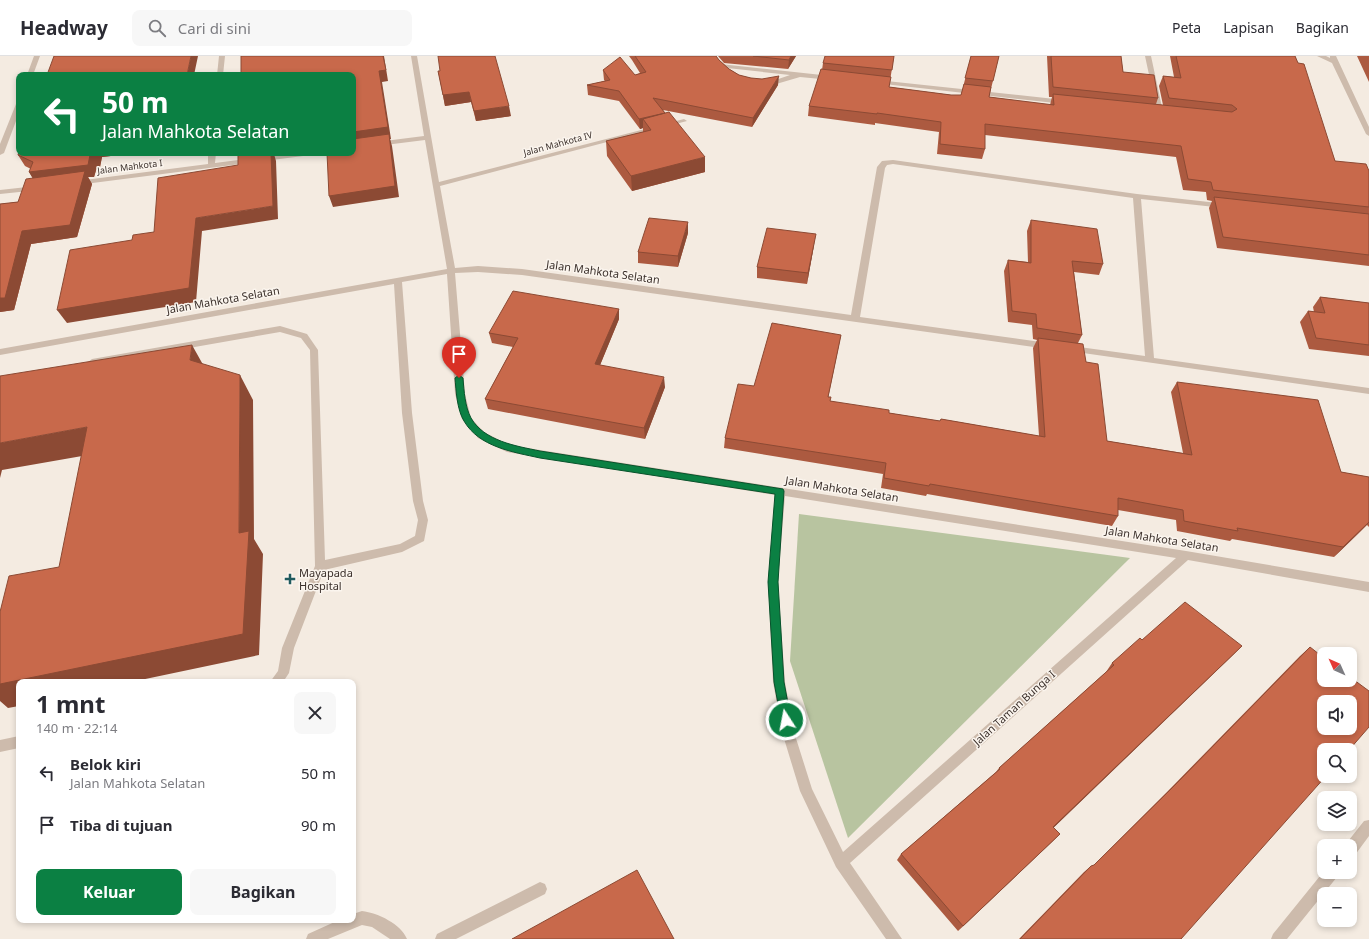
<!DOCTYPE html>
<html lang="id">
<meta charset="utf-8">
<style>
body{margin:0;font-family:"Noto Sans",sans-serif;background:#f7f7f7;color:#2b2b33;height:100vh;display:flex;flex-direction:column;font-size:15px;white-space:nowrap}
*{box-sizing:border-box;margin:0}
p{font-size:13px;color:#7c7c81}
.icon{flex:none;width:22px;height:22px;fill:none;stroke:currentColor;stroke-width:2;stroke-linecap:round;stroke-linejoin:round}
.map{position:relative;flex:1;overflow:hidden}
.sheet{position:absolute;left:16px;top:623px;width:340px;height:244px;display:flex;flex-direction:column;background:#fff;border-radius:8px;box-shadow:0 2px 6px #0003}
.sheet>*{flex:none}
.hud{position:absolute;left:16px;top:16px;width:340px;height:84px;border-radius:8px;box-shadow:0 2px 6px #0003;background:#0b8043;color:#fff;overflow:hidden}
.needle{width:26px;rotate:315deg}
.fabs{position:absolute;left:1317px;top:591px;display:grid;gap:8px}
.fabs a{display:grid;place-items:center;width:40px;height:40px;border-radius:8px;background:#fff;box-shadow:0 2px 6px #0003;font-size:20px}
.pin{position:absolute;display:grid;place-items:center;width:34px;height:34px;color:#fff;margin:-41px -17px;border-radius:50% 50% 50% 0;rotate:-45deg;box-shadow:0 0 4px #0007}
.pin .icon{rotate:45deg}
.me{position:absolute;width:44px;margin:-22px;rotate:349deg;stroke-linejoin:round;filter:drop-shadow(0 0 3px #0008)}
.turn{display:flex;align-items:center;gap:14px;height:84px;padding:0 20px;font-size:18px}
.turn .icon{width:52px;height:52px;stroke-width:2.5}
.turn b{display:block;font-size:28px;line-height:34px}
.round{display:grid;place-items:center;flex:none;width:42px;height:42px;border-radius:8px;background:#f7f7f7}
.overview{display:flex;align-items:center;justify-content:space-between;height:68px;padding:0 20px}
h1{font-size:24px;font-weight:700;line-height:30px}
.action{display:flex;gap:8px;margin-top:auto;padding:8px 20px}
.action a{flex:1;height:46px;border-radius:8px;background:#0b8043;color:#fff;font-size:16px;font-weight:700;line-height:46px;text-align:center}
.action a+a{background:#f7f7f7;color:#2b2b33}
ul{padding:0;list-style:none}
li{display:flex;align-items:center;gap:12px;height:52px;padding:0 20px}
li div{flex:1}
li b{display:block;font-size:15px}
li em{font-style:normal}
header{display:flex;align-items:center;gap:24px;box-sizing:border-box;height:56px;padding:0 20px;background:#fff;border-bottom:1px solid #e1e1e2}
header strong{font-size:19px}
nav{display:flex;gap:22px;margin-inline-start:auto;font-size:14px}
.search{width:280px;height:36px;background:#f7f7f7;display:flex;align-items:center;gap:10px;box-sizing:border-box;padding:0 14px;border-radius:8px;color:#7c7c81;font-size:15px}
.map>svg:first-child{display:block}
.green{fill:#b8c4a0}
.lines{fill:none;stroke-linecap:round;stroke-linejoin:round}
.minor{fill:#cdbbac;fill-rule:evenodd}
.wall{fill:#ac5a40}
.shaded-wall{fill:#8c4a34}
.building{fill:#c8694b;stroke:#8c4a34;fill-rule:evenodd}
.route{fill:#0b8043;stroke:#07532c}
.poi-dot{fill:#1f5a5e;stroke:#fbf5ee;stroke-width:1.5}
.labels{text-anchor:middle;stroke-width:3;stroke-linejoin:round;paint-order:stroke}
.far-street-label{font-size:9px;fill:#3b302b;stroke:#fbf5ee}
.street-label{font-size:11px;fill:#3b302b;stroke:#fbf5ee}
.poi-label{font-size:11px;fill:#3b302b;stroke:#fbf5ee;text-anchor:start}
</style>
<header>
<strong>Headway</strong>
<div class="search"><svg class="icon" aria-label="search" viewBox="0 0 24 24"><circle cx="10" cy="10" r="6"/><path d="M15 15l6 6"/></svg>Cari di sini</div>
<nav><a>Peta</a><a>Lapisan</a><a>Bagikan</a></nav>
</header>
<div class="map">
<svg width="1369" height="883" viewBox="0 0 1369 883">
<rect width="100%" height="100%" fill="#f4ebe1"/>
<path class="green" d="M799 458 1130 502 848 782 790 605Z"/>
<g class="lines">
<path class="minor" d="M34 0H40L33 19H27Z
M219 0H225L223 19H217Z
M411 0H417L439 126 684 63 687 65 440 130 455 212 478 210 522 213 851 259 877 111 882 105 893 104 1137 138 1227 148V152H1224L1141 143 1154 302 1369 332V338L1069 295 1068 293 1072 290 1145 300 1133 142 893 108 887 109 885 112 860 261 1048 287 1052 290 1051 292 1048 293 522 219 478 216 455 217 465 338 471 362 484 376 509 389 540 394 1186 495 1369 526V536L1188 504 850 807 902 883H886L836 811 800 735 782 676 773 626 768 526 775 439 507 396 478 382 462 363 455 338 447 218 402 226 412 357 423 445 428 464 424 485 402 496 324 514 294 592 289 617 283 626H270L278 615 282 592 315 510 310 294 301 282 280 276 92 309 88 306 92 303 280 270 307 278 318 294 325 504 400 488 415 480 418 464 413 445 402 357 394 228 0 299V293L447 213 425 84 353 93V89L424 80ZM785 440 1176 502 843 796 812 733 794 676 785 626 778 526Z
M1145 0H1151L1163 56 1162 57 1157 56Z
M1317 0H1326L1330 2V0H1336L1369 71V80L1366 78 1332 7Z
M720 8 831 20 834 22 831 24 800 21 766 31 764 30V28L790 19 718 11 717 10Z
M877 24 1064 44 1067 46 1064 48 875 27 874 26Z
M19 46V57L4 97 0 99V88L16 48Z
M208 97H216L215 107 294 97H315L311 99 77 129 73 127 77 125 208 108Z
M36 130H39V134L0 138V134Z
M19 680V692L0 696V684Z
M1369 764V780L1355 799 1350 800V790L1345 789 1364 765Z
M1324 815 1339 816 1337 821 1287 883H1271L1273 878Z
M540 826 545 828 547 833 545 838 456 883H435L437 878Z
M362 855C378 857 401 868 407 883H390L372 871 362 869 328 883H306L308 878 339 864H353V858Z"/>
</g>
<path class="wall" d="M629 0H716L719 4 729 13 739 19 778 29 752 71 663 54 705 116 632 135 607 100 606 85 643 76V72L640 73 619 45 588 39 587 29 605 25 604 24 603 14 635 19 640 17 632 4Z
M718 0H796L788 13 724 7Z
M894 0 889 31 951 39H961L971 0H999L989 41 1050 49 1052 41H1049L1047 0H1121L1123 16 1158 42 1156 48 1163 49 1159 30 1163 20 1174 21 1170 0H1295L1335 105 1369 115V210L1217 192 1209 152 1212 145 1207 144 1206 136 1183 134 1176 101 985 79V93L982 103 937 98 939 76 875 67V69L808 60 809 50 822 14 823 7Z
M1357 0H1369V26Z
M438 15 511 60 476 65 471 46 445 50Z
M19 97H137L102 101 100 111H97L94 121H88L92 128 77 181 31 188 14 254 0 256V148L18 146 33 122 29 116 31 113 25 110 18 99Z
M1031 164 1103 208 1099 219 1074 216 1082 279 1078 287 1086 306 1107 385 1183 397 1171 336 1177 326 1341 416 1369 421V471L1367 469 1334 501 1232 483 1230 485 1177 475 1176 464 1118 454V460L1112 470 927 438 926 440 881 432 883 418 724 392 725 382 754 330 841 279 828 341 830 345 889 357 940 365 941 363 1039 380 1033 292 1037 284 1033 283 1032 269 1008 266 1004 215 1008 204 1028 206 1027 175Z
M688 177 678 211 638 207V196Z
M814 189 807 228 757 222V211Z
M1320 241 1369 247V300L1309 293 1300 266 1308 255 1314 256 1313 251Z
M619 253V263L600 309 665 331 645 383 488 353 485 343 513 291 492 287 489 277Z
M1142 584 1242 590 1053 772 1060 778 958 875 897 804 901 798 996 716 999 712 1106 616 1112 607Z
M1310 591 1181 883H1019L1084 816 1091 810H1093L1167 736 1300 600Z"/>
<path class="shaded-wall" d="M191 0H198L194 19H187Z
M383 0H384L388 25 382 26 391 83H390L392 90 399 141 333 151 329 140 353 87V76L379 15Z
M791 0H796L788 13 789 4Z
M779 20 778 29 752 71 753 62Z
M469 36 471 46 445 50 443 39Z
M509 50 511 60 476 65 474 55Z
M665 57V66L643 63V72L640 73 639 63Z
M94 97H137L102 101 100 111H97L94 121H88L92 128 77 181 31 188 14 254 0 256V242L22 175 36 128 29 116 90 99Z
M242 97H276V98H274L276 105 278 163 202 175 196 246 67 267 57 254 196 162 273 150Z
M705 101V116L632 135 631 120Z
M688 166V177L678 211V200Z
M816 178 814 189 807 228 808 217Z
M619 253V263L596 319 595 308Z
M841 279 839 289 826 352 828 341Z
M192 289 206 314 190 304Z
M240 319 253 344 254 483 263 498 259 599 131 626H19V650L8 652 0 645V628L239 477Z
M664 321 665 331 645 383 644 372Z
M87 371 105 396 2 414 0 422V387Z
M1369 467 1334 501 1343 491Z
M1242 590 1233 599 1047 778 1053 771Z
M1060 778 1053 785 958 875 963 870Z"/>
<path class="building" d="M54 0H191L187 19H47Z
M241 0H383L386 14 379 15 388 71 353 76V19H241Z
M438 0H495L509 50 474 55 469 36 443 39 438 15H440Z
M635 0H716L719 4 729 13 739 19 751 22 762 23 779 20 753 62 653 42 665 57 639 63 619 35 587 29 610 24 603 14 620 1 635 19 646 16Z
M753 0H791L789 4Z
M825 0H894L892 14 823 7Z
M971 0H999L993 25 965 22Z
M1051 0H1121L1123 16 1154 19 1158 42 1053 31Z
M1176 0H1295L1298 7 1304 8 1335 105 1366 108 1369 115V151L1213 134 1211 126 1188 123 1181 90 985 68V93L940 88 941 66 877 57V58L809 50 821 13 891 21 889 31 951 39H961L964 28 991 31 989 41 1054 49 1053 38 1232 56 1237 53 1232 49 1169 42 1163 20 1181 22Z
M669 56 705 101 631 120 606 85 651 74 643 63Z
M389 78 395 130 329 140 327 97H353V83Z
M19 95V97H94L93 99H90L88 109 29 116 33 106 18 99Z
M238 97H271L273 150 196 162 189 232 57 254 70 194 132 184 133 179 154 176 158 122 238 109Z
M85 115 70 169 22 175 5 242H0V148L18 146 26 123Z
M1214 141 1369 158V199L1223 181Z
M649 162 688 166 678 200 638 196Z
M1031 164 1097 173 1103 208 1072 205 1082 279 1037 272 1036 258 1012 255 1008 204 1031 207Z
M767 172 816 178 808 217 757 211Z
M513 235 619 253 595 308 664 321 644 372 485 343 518 282 489 277Z
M1320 241 1369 247V289L1316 282 1308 255 1325 257Z
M772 267 841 279 828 341H831L830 345 889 354V357L940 365 941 363 1045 381 1038 282 1083 288 1086 306 1098 308 1107 385 1192 399 1177 326 1318 344 1341 416 1369 421V466L1343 491 1237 472 1238 475 1184 465 1183 454 1118 442V460L930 428 929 430 884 422 886 407 725 382 738 328 754 330Z
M192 289 190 304 240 319 239 477 249 475 243 578 0 628V556L9 520 59 511 87 371 0 387V320Z
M1185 546 1242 590 1053 771 1060 778 963 870 901 798 1000 713 999 712 1114 609 1112 607 1140 582 1142 584Z
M1310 591 1324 602V624H1350V621L1369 635V671L1349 694H1324V720H1326L1181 883H1020L1091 810 1094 809 1175 729ZM1324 646H1350V672H1324Z
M637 814 674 883H512Z"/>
<path class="route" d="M459 319 463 322C464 335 465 351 471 362 484 385 516 390 540 395L783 433 784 435 778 526 784 626 791 664 790 667 786 669 782 667 781 664 774 626 768 526 775 438 540 402C513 396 479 391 464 365 457 354 456 334 455 322Z"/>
<path class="poi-dot" d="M288 517h4v4h4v4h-4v4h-4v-4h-4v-4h4z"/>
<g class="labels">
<g class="far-street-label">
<text transform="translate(558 88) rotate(-15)" y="3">Jalan Mahkota IV</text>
<text transform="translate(130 111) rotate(-7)" y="3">Jalan Mahkota I</text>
</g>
<g class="street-label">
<text transform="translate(603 216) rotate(8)" y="4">Jalan Mahkota Selatan</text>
<text transform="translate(223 244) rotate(-10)" y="4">Jalan Mahkota Selatan</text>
<text transform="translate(842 433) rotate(9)" y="4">Jalan Mahkota Selatan</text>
<text transform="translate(1162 483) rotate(9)" y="4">Jalan Mahkota Selatan</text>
<text transform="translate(1014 652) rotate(-42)" y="4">Jalan Taman Bunga I</text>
</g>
<g class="poi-label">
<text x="299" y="521">Mayapada<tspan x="299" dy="13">Hospital</tspan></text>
</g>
</g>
</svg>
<div class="fabs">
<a><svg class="needle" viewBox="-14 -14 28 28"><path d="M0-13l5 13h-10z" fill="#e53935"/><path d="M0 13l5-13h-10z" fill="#7c7c81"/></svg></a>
<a><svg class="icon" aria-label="sound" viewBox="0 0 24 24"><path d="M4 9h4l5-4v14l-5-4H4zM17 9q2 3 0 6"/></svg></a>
<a><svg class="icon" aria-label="search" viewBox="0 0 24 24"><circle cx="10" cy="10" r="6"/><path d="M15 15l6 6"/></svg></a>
<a><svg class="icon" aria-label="layers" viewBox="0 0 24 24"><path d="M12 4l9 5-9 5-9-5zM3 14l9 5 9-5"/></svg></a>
<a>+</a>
<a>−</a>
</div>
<div class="pin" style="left:459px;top:322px;background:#d93025"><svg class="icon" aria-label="arrive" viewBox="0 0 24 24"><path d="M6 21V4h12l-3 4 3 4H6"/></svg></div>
<svg class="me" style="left:786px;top:664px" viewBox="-20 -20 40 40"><circle r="17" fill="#0b8043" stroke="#fff" stroke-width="3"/><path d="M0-11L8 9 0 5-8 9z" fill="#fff"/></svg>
<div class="hud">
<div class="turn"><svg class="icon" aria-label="left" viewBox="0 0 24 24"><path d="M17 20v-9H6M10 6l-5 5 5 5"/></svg><div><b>50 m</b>Jalan Mahkota Selatan</div></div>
</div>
<section class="sheet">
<div class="overview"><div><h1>1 mnt</h1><p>140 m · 22:14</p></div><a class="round"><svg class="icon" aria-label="close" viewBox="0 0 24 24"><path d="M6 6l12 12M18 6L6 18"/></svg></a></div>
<ul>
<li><svg class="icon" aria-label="left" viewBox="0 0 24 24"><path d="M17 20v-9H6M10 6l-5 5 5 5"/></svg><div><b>Belok kiri</b><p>Jalan Mahkota Selatan</p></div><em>50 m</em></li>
<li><svg class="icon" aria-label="arrive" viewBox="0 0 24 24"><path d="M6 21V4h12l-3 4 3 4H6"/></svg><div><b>Tiba di tujuan</b></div><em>90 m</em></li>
</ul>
<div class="action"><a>Keluar</a><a>Bagikan</a></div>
</section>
</div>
